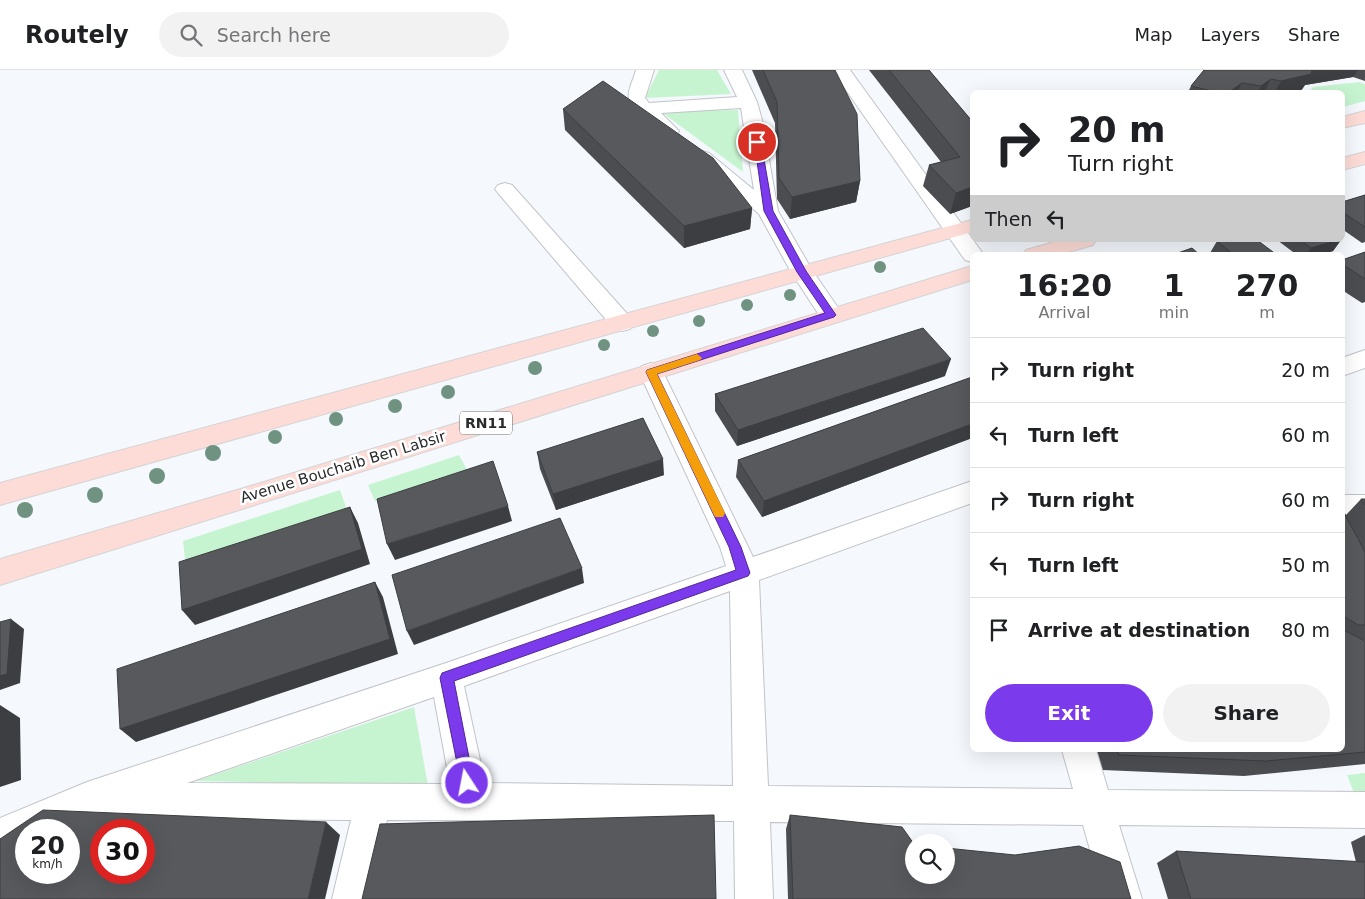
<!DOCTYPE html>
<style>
body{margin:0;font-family:"DejaVu Sans",sans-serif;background:#f2f2f2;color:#202124;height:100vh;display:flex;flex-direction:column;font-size:19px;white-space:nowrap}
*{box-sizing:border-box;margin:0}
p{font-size:16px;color:#757577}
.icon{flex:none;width:28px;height:28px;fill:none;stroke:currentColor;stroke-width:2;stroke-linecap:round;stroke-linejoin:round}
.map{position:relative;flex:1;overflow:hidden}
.drawer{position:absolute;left:970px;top:182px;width:375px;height:500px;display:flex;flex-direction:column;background:#fff;border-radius:8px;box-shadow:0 5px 20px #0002}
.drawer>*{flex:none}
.hud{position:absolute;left:970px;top:20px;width:375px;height:152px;border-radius:8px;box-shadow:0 5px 20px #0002;background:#fff;color:#202124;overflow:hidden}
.controls{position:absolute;left:905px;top:764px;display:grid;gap:10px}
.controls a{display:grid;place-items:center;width:50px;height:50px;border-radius:50%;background:#fff;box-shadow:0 5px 20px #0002;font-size:25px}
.speed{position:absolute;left:15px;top:749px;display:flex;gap:10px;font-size:25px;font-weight:700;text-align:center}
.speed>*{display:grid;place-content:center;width:65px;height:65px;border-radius:50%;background:#fff;box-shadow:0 5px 20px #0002;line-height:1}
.speed small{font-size:12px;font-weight:400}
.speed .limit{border:8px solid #d22;background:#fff;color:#111}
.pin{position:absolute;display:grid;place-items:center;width:42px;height:42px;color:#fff;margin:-21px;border:2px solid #fff;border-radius:50%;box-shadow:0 1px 5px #0007}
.me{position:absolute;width:55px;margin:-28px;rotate:349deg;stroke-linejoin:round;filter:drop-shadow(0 0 4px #0008)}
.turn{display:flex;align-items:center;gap:18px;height:105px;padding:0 15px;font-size:22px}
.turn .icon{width:65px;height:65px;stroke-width:2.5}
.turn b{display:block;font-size:35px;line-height:42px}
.then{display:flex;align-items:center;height:48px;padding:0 15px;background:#0003;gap:10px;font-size:19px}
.eta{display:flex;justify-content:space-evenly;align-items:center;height:85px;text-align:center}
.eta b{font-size:30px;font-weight:700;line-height:35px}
.cta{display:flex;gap:10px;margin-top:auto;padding:10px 15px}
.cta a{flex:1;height:58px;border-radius:30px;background:#7c3aed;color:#fff;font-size:20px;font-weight:700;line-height:58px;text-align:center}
.cta a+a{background:#f2f2f2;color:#202124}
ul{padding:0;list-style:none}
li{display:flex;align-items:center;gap:15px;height:65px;padding:0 15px;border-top:1px solid #e0e0e0}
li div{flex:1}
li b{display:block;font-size:19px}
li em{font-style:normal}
header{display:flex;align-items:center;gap:30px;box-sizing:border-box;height:70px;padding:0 25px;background:#fff;border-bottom:1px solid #e0e0e0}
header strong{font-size:24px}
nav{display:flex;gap:28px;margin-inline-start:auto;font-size:18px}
.search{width:350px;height:45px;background:#f2f2f2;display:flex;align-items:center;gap:12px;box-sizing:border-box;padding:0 18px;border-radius:28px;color:#757577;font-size:19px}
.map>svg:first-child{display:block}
.green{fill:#c7f4d0}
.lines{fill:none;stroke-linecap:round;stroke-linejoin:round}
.minor-casing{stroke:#c1c3c8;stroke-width:2}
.major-casing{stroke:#d4d4d5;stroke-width:2}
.minor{fill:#fff;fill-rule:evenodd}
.major{fill:#fddcd7;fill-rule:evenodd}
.tree{fill:#6f9380}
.wall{fill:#4b4d50}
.shaded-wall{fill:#3d3e41}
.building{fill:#57595d;stroke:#3d3e41;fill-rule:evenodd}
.route{fill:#7c3aed;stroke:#51269a}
.slow{fill:#f59e0b}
.labels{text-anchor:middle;stroke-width:5;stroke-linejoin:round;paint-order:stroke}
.shield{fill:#fff;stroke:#696a6b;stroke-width:1}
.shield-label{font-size:14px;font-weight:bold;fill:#292a2c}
.street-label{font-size:15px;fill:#292a2c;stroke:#fff}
</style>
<header>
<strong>Routely</strong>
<div class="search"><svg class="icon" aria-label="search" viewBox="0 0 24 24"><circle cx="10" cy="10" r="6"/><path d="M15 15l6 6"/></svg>Search here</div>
<nav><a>Map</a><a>Layers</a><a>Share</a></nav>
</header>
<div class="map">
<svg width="1365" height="829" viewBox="0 0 1365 829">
<rect width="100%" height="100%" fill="#f5f8fd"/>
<path class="green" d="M659 0H717L731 24 645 28Z
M1359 12 1365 14V31L1343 37 1342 22H1309L1313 17Z
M738 40 743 102 660 41Z
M459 385 467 400 375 431 368 415Z
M340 420 347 440 186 495 183 471Z
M414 637 428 716 196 711Z
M1365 703V723H1354L1347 705Z"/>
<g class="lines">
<defs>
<path id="minor" d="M636 0H654L645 28 649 33 737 27 724 0H742L757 32 762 50 778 141 812 200 843 245 839 251 831 253 823 251 791 202 759 144 692 87 695 83 702 81 709 83 754 120 741 38 661 43 679 61 677 65C661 69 650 53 640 44L636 43C623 24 630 21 636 0Z
M832 0H850L984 185H972V192L965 190Z
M505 113 512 115 630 247 634 253 630 259 622 261 614 259 498 123 495 119 498 115Z
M1365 280V298L1342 306V288Z
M651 293 660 296 663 302 753 487 972 411V433L759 510 768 716 1073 719 1062 680H1096L1108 720 1365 722V758L1119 755 1142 829H1104L1083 755 770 752 773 829H735L734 751 387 750 370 829H332L351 750 87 748 58 760H26V773L0 784V748L87 712 446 593 726 496 720 477 639 302 642 296ZM730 521 733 716 485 713 464 616ZM434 627 450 714 187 713Z
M1342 425H1365V447H1342Z"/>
<path id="major" d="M1365 41V53L1342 58V47Z
M1365 82V94L1342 100V88Z
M972 150V162L0 435V413Z
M1061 170H1096L1093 175 1058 185H1023L1026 180Z
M972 196V210L0 515V489L244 418Z"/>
</defs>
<use href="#minor" class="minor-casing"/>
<use href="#major" class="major-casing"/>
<use href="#minor" class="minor"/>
<use href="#major" class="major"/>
</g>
<g class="tree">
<circle cx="880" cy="197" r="6"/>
<circle cx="790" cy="225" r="6"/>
<circle cx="747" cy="235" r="6"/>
<circle cx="699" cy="251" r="6"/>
<circle cx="653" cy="261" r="6"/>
<circle cx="604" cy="275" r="6"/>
<circle cx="535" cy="298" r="7"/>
<circle cx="448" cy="322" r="7"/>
<circle cx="395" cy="336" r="7"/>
<circle cx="336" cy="349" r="7"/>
<circle cx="275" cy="367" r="7"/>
<circle cx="213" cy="383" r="8"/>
<circle cx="157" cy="406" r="8"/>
<circle cx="95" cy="425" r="8"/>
<circle cx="25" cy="440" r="8"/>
</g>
<path class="wall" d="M752 0H835L860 111 856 132 790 149 777 129 775 53Z
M869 0H929L972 51V136L950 144 923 116 929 95 941 92Z
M1204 0H1365V11L1353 7 1305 15 1300 22H1188L1191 16Z
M563 39 752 138 750 159 684 178 565 60Z
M1365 125V172L1362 173 1342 159V132Z
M1277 170H1341L1333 181 1320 185H1297Z
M1217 171 1277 185H1212L1210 183Z
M1365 182V232L1362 233 1342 220V190Z
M945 306 737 376 715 341V324Z
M972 307V368L762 447 736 407 738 390Z
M537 382 664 405 556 440 540 399Z
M1361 429H1365V570H1364L1365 571V694L1244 706 1103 700 1097 680H1342V439L1346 445Z
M790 745 914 805 1131 829H788L786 759Z
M1365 765V829H1168L1157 793 1176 781 1356 792 1351 772Z"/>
<path class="shaded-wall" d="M1309 0H1358L1353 7 1305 15 1300 22H1275L1281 11Z
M1271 9 1264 22H1258L1261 16Z
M1242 13 1237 22H1229Z
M860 111 856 132 790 149 792 127Z
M972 117V136L950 144 956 123Z
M752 138 750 159 684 178V156Z
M1338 170H1341L1333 181 1320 185H1307L1311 178Z
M951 289 945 306 737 376 738 360Z
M972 354V368L762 447 764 431Z
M663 389 664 405 556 440 553 424Z
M508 436 512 451 395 490 387 474Z
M350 437 358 453 370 494 195 555 182 540Z
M582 498 584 513 414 575 407 561Z
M375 512 383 527 398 584 136 672 120 659Z
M11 549 24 559 20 613 0 620V606Z
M0 635 20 648 21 710 0 717Z
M326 752 340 765 325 829H308Z"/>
<path class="building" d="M763 0H835L857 44 860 111 792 127 779 108 777 32Z
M889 0H929L972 51V117L956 123 929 95 960 87Z
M1204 0H1312L1311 4 1281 11 1271 9 1261 16 1242 13 1229 22H1216L1191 16Z
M603 11 713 88 752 138 684 156 563 39Z
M1365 125V157L1342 142V132Z
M1221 170H1257L1277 185H1234L1217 171Z
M1301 170H1338L1311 178Z
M1192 178 1200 185H1172Z
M1365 182V209L1342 194V190Z
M923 258 951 289 738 360 715 324Z
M972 307V354L764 431 738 390Z
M643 348 663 389 553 424 537 382Z
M493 391 508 436 387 474 377 429Z
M1361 429H1365V435Z
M350 437 362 479 182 540 179 492Z
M1342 439 1365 482V555H1358L1342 545Z
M560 448 582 498 407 561 392 505Z
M375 512 390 569 120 659 117 599Z
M11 549 7 604 0 606V552Z
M1342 559 1365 571V682L1266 691 1119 685 1117 680H1342Z
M43 740 326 752 308 829H0V769ZM26 760H69V802H26ZM101 760H144V802H101Z
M714 745 716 829H362L380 754Z
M790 745 902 757 914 774V805H946V778L1015 785 1079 776 1120 792 1131 829H793Z
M1176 781 1365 792V829H1191Z"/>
<path class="route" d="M754 70 761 72 773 141 806 201 836 245 834 247 657 304 741 477 750 503 748 506 454 611 474 713 472 718 467 721 462 718 440 608 442 603 736 500 729 477 646 302 647 300 825 243 797 202 764 141Z"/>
<path class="slow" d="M697 284 702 288 700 290 657 304 725 443 723 447H715L713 443 646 302 647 300Z"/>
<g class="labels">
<rect class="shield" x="460" y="341.5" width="52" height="23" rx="4"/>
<g class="shield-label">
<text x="486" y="358">RN11</text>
</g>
<g class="street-label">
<text transform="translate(343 397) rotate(-17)" y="5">Avenue Bouchaib Ben Labsir</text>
</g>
</g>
</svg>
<div class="controls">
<a><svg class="icon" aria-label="search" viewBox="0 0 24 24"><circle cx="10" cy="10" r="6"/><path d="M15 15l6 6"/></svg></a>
</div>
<div class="speed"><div>20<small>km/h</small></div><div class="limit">30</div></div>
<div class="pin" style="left:757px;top:72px;background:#d93025"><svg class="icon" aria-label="arrive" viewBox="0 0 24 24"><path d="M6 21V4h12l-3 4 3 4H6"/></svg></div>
<svg class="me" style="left:467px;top:713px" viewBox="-20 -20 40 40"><circle r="17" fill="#7c3aed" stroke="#fff" stroke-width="3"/><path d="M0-11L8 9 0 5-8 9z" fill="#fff"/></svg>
<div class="hud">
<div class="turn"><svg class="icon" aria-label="right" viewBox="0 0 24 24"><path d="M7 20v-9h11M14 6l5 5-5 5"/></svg><div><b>20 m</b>Turn right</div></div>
<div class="then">Then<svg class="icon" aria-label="left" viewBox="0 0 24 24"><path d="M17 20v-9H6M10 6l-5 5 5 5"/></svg></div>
</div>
<section class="drawer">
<div class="eta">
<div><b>16:20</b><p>Arrival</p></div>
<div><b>1</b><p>min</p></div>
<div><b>270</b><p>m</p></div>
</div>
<ul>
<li><svg class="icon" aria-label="right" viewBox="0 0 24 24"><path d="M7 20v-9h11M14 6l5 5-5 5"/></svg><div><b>Turn right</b></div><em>20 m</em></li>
<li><svg class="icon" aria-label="left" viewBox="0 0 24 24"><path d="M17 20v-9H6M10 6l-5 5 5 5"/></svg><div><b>Turn left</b></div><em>60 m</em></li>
<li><svg class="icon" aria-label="right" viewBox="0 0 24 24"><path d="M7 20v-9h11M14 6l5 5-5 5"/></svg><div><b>Turn right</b></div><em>60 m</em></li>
<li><svg class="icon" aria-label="left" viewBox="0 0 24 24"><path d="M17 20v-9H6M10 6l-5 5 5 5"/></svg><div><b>Turn left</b></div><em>50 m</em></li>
<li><svg class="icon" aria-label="arrive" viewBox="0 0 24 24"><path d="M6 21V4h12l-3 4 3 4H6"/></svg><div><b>Arrive at destination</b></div><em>80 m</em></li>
</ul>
<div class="cta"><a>Exit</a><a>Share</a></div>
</section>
</div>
